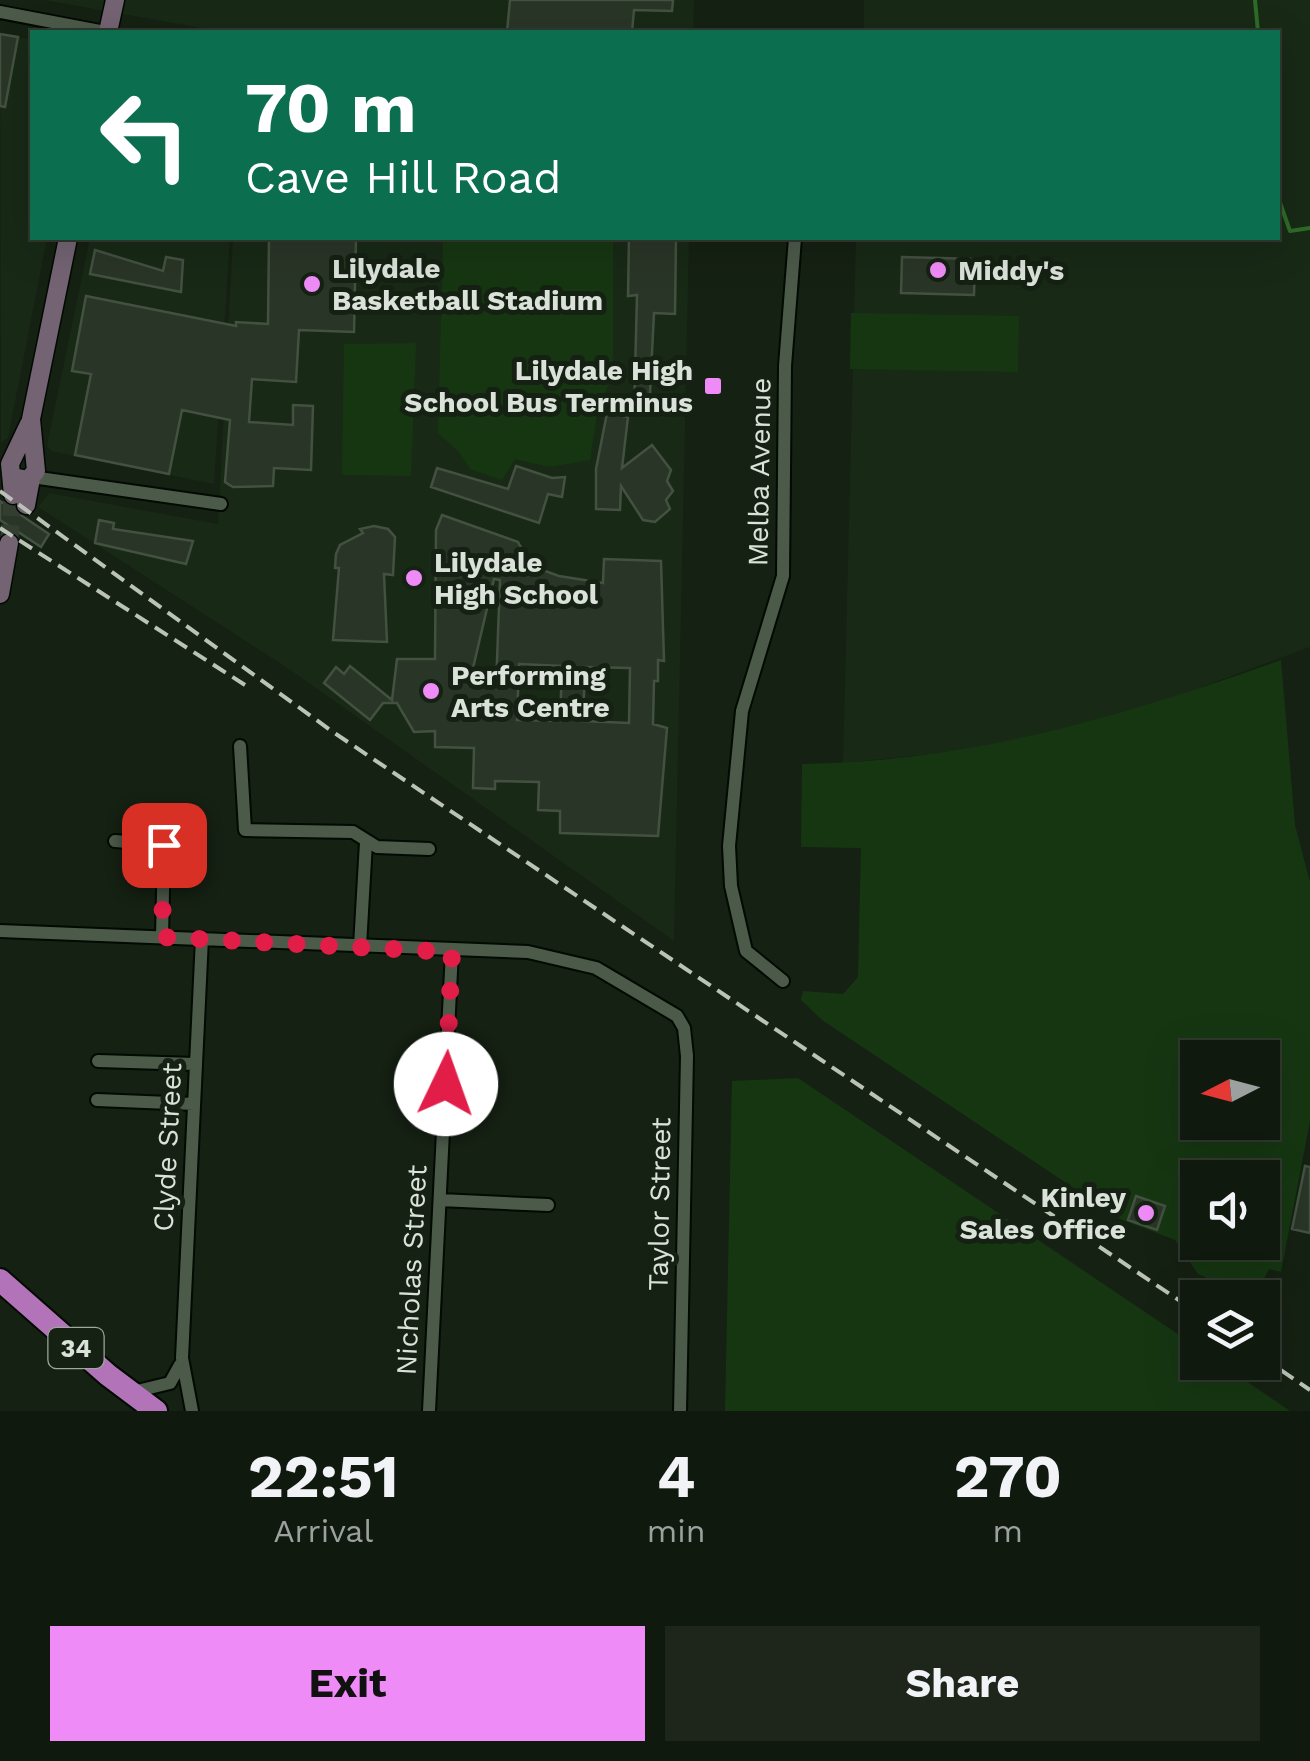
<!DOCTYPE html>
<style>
body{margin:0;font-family:"Work Sans",sans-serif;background:#1e261c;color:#f1f3f6;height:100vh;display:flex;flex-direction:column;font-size:38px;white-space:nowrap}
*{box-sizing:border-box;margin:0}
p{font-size:32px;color:#9ca09e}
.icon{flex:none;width:55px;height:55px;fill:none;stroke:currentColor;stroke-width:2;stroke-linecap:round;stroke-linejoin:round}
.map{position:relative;height:1411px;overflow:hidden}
.panel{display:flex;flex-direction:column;background:#10190e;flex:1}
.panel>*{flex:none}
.banner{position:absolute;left:30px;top:30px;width:1250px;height:210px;border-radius:0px;box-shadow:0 10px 40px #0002,0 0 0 2px #30382e;background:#0b6e4f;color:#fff;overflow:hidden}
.needle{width:65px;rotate:264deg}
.buttons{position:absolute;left:1180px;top:1040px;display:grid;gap:20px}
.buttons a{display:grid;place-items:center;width:100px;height:100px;border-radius:0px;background:#10190e;box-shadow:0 10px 40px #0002,0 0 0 2px #30382e;font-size:50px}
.pin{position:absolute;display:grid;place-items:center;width:85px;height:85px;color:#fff;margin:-42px;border-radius:20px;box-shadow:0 5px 15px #0006}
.me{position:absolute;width:110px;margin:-55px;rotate:3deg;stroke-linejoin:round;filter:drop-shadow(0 0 8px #0008)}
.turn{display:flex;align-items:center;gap:35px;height:210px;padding:0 50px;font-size:45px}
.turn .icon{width:130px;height:130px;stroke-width:2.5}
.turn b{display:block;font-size:70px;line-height:85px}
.eta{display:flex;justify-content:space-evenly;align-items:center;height:170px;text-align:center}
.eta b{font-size:60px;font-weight:700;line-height:70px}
.button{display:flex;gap:20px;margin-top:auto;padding:20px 50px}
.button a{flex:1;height:115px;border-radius:0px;background:#ef8bf7;color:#111;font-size:40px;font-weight:700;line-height:115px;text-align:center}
.button a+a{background:#1e261c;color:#f1f3f6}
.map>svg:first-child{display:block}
.built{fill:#182916}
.green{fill:#163612;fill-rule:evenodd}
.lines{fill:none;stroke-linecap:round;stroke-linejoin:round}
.stream{stroke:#2d6b26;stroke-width:4}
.building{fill:#293527;stroke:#435141;stroke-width:2.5;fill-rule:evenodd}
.secondary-tunnel{stroke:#333e31;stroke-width:18;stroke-dasharray:18 9;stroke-linecap:butt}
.minor-casing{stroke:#020a02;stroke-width:16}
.secondary-casing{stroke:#020a02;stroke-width:21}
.trunk-casing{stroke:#020a02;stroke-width:26}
.minor{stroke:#4c5a4a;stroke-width:12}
.secondary{stroke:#736373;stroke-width:18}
.trunk{stroke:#b373b8;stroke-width:22}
.rail{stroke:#bbc3b9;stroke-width:4;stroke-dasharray:15 8;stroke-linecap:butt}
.route{stroke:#e11d48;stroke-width:18;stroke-dasharray:0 32.4}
.poi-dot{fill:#ef8bf7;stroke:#152113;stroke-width:4}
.labels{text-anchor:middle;stroke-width:10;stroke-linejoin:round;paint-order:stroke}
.shield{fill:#152113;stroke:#9fa89e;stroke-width:2.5}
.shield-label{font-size:25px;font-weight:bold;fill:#dae2d9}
.poi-label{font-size:28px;font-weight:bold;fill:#dae2d9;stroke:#152113;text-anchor:start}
.street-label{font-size:28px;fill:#dae2d9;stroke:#152113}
</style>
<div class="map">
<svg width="1310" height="1411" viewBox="0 0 1310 1411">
<rect width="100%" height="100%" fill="#152113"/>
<path class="built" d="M44 0H694L693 32H224Z
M864 0H1310V647L1140 710 1047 735 951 752 843 763 856 238H1278V32H864Z
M0 34 32 40V238H47L8 438 1 442Z
M90 238H230L214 484 51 451 47 445Z
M233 238H689L674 941 289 669 38 507 49 493 218 524Z"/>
<path class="green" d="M443 238H613V374L597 413 590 460 549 467 515 459 502 480 470 469 460 453 438 433Z
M851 313 1019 316 1018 372 850 369Z
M416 343 411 476 342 475 344 344Z
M1281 660 1295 825 1310 882V1121L1281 1272 1269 1269 1254 1297H1248L1198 1274 1175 1240 1120 1219 822 1020 801 1000 803 991 843 994 858 977 861 848 801 847 802 764C970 762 1124 716 1281 660ZM1198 1058H1262V1122H1198ZM1198 1178H1262V1242H1198Z
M798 1078 1197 1347 1198 1362 1220 1363 1290 1411H725L732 1081Z"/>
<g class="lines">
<path class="stream" d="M1255 0 1258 32
M1278 125V197L1290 231 1310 228"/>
</g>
<path class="building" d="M510 0H673L672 11 634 10 632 32H507Z
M0 34 18 37 5 107 0 106Z
M269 238H356L354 332 299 330 296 382 252 379 249 422 293 425V405L313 406 311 470 274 468 273 486 233 487 225 482 230 420 182 410 169 474 75 455 91 374 72 371 86 296 236 326V322L268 324Z
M629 238H676L675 314 654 313 649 414H634L637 295 628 296Z
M95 250 163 271 166 257 183 260 181 292 90 274Z
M902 257 975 259 974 295 901 293Z
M607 413 628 417 622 468 652 445 671 470 667 481 673 491 666 500 670 509 655 522 643 520 621 486 620 510 596 509V469Z
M516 466 552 478 565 477 562 497 548 494 539 523 431 487 437 468 508 489Z
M0 501 49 534 41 547 0 520Z
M442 515 518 542 531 566 559 576 603 583 604 559 661 561 664 661 658 660V681H654L653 724 667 728 658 836 560 833V811L538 810 539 782 495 781V789L473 788 474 748 435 747V731L414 732 397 703H383L370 720 324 683 336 667 344 674 350 666 392 700 397 659H435L436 530ZM494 579 500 580 496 686 469 685ZM519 664 562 666 560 721 517 720ZM585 667 630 668 629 723 583 721Z
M99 520 114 523 113 529 193 541 186 564 95 543Z
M374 526 388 529 395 537 393 575 384 574 387 642 333 640 339 568H335L336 554 340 545 363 533 360 529Z
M1305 1166 1310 1167V1233L1292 1229Z
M1136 1196 1165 1206 1157 1230 1128 1220Z"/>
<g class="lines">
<path class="secondary-tunnel" d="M9 543 13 495"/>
<defs>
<path id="minor" d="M0 12 105 32
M32 477 221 504
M240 746 245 830 353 832 377 847 429 849
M115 841 164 845 162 937
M0 931 528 952 596 968 677 1016 684 1028 687 1056 680 1411
M360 946 366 842
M783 981 746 951 731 886 729 846 742 711 783 576 785 366 795 238
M98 1061 195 1064
M97 1100 194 1104
M440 1200 548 1205
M133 1392 170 1383 180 1365
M192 1411 182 1358 202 938
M429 1411 452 951"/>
<path id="secondary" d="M108 32 115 0
M13 477 28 480 36 471 31 419 68 238
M13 495 10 464 29 424
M26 505 31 478
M0 594 9 543"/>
<path id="trunk" d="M0 1280 108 1375 156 1411"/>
</defs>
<use href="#minor" class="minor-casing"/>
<use href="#secondary" class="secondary-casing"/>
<use href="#trunk" class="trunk-casing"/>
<use href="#minor" class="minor"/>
<use href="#secondary" class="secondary"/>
<use href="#trunk" class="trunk"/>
<path class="rail" d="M0 491 333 732 1198 1313
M0 528 245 685
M1262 1357 1310 1390"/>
</g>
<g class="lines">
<path class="route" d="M164 845 162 937 452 952 446 1084"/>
</g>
<g class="poi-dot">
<circle cx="938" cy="270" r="10"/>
<circle cx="312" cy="284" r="10"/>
<rect x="703" y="376" width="20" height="20" rx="5"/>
<circle cx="414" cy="578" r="10"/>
<circle cx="431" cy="691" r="10"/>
<circle cx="1146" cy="1213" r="10"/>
</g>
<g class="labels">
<rect class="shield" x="48.5" y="1328" width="55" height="40" rx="8"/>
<g class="shield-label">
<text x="76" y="1357">34</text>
</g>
<g class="poi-label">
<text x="332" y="278">Lilydale<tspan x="332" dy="32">Basketball Stadium</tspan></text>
<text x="958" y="280">Middy's</text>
<text x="693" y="380" text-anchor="end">Lilydale High<tspan x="693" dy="32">School Bus Terminus</tspan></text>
<text x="434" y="572">Lilydale<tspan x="434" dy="32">High School</tspan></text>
<text x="451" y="685">Performing<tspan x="451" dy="32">Arts Centre</tspan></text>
<text x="1126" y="1207" text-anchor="end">Kinley<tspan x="1126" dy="32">Sales Office</tspan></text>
</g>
<g class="street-label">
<text transform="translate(759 472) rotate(-89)" y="10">Melba Avenue</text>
<text transform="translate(167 1147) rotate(-87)" y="10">Clyde Street</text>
<text transform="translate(659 1204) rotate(-89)" y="10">Taylor Street</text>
<text transform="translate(411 1270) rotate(-87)" y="10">Nicholas Street</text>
</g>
</g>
</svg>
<div class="buttons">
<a><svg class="needle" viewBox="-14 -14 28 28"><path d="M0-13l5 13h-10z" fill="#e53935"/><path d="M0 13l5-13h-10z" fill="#9ca09e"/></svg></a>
<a><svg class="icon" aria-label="sound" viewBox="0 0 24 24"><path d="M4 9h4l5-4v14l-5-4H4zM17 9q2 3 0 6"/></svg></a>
<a><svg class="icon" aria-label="layers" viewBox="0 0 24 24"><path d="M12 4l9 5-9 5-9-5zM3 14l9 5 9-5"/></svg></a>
</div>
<div class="pin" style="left:164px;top:845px;background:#d93025"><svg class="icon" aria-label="arrive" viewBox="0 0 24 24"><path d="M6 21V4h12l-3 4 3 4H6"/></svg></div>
<svg class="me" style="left:446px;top:1084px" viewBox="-20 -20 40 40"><circle r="19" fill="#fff"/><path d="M0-13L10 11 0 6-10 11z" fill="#e11d48"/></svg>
<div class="banner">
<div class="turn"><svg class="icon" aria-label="left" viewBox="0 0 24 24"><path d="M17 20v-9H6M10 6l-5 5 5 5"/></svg><div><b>70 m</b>Cave Hill Road</div></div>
</div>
</div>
<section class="panel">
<div class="eta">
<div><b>22:51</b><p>Arrival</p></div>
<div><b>4</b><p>min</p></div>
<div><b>270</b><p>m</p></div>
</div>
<div class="button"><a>Exit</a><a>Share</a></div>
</section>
